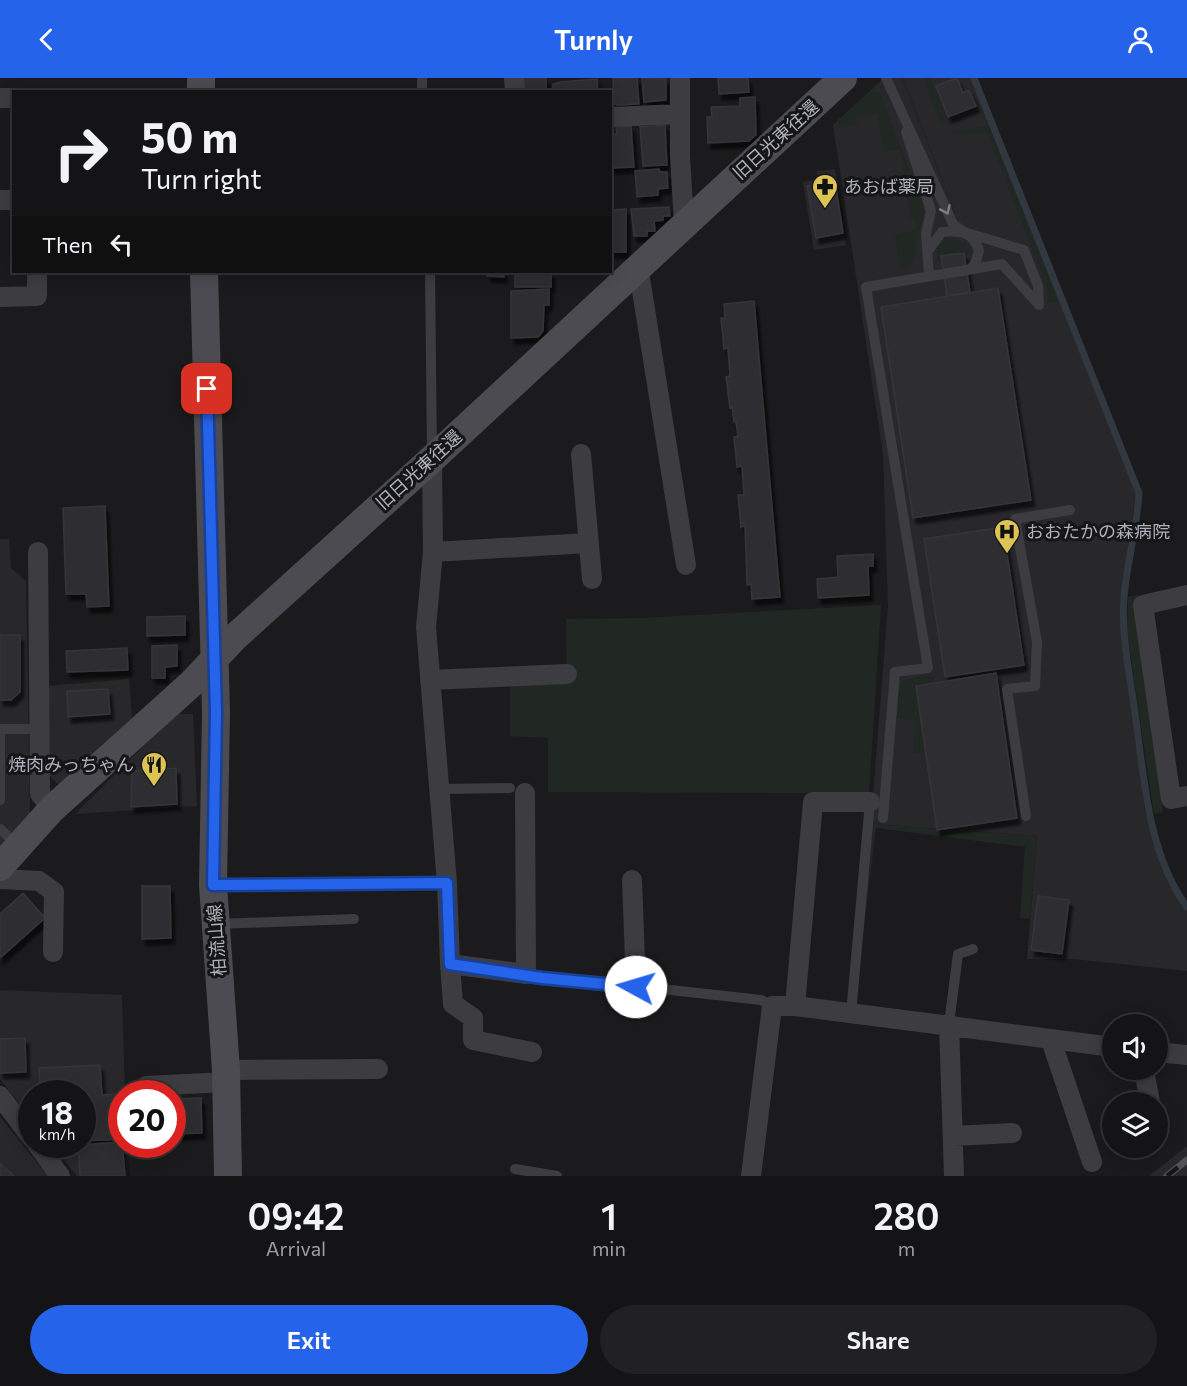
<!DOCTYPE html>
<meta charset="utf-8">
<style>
body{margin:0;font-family:Commissioner,"Noto Sans JP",sans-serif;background:#212123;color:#f1f3f6;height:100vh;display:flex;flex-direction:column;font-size:22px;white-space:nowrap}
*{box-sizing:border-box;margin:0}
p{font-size:20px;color:#9d9ea1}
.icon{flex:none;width:33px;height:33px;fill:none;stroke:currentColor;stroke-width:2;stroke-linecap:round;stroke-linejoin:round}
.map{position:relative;height:1098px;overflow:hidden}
.drawer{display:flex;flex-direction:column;background:#141416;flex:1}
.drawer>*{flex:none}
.banner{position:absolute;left:12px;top:12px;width:600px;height:183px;border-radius:0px;box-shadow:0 3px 15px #0003,0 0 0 2px #333335;background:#141416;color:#f1f3f6;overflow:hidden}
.fabs{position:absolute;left:1102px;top:936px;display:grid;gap:12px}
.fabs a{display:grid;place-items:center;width:66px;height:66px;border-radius:50%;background:#141416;box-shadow:0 3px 15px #0003,0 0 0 2px #333335;font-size:30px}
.speed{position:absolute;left:18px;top:1002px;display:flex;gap:12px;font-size:30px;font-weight:700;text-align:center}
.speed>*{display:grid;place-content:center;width:78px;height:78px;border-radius:50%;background:#141416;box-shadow:0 3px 15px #0003,0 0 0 2px #333335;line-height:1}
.speed small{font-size:15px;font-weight:400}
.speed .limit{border:9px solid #d22;background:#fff;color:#111}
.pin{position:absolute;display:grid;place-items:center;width:51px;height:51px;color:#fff;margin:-26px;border-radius:12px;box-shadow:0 3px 9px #0006}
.me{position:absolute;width:66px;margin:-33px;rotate:276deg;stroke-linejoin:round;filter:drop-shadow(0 0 4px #0008)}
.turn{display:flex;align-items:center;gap:21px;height:126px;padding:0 30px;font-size:27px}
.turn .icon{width:78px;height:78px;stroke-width:2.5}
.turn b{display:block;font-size:42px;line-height:51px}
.then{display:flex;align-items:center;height:57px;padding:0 30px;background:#0003;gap:12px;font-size:22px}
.eta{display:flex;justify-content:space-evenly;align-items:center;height:102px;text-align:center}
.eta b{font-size:36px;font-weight:600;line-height:42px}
.button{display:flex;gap:12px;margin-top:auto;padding:12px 30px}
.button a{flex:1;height:69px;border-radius:36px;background:#2563eb;color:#fff;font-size:24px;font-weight:600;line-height:69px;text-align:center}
.button a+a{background:#212123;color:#f1f3f6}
header{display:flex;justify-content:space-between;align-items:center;height:78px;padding:0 30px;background:#2563eb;color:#fff;font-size:27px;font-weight:600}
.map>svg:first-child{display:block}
.built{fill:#28272a}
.green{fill:#212823}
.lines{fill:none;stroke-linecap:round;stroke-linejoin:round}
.stream{stroke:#323840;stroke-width:7}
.building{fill:#2f2e31;stroke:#363539;stroke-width:1.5;filter:url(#shadow)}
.lane{stroke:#3d3d41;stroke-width:10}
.street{stroke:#3d3d41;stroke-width:20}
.secondary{stroke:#4b4b51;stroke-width:28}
.rail-casing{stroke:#505056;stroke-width:7}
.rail{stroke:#161618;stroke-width:4.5;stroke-dasharray:14;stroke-linecap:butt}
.oneway{stroke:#7c7d84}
.route-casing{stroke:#184099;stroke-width:15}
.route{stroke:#2563eb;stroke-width:10}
.labels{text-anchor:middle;stroke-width:6;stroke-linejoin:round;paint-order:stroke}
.street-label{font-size:18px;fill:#afb1bb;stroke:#161618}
.poi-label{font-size:18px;fill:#afb1bb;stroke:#161618;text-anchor:start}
</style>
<header><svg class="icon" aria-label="back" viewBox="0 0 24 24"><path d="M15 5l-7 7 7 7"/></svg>Turnly<svg class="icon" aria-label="person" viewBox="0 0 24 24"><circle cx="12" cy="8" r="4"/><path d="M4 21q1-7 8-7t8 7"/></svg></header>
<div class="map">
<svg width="1187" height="1098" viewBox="0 0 1187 1098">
<defs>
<filter id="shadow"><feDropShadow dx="3.5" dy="6" stdDeviation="1.5" flood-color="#0009"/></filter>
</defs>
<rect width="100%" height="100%" fill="#1b1b1d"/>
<path class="built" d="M884 0H971L1136 414 1121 517V556L1145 733 1168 805 1187 831V893L1073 881H1027L1037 758 887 747 871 743 888 527 883 376 833 47Z
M835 91 846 167 814 172 803 104 818 101 817 93Z
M0 461H9L11 490 26 503 30 736 0 771Z
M129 601 132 641 59 707 49 697 47 608Z
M176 636H193L197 728 75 736Z
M0 912 122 917 125 1015 122 1016V1066L127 1067 128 1098H77L52 1067 82 1066V1016H32L31 1040 0 1001Z
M0 1039 48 1098H0Z
M1187 1068V1098H1149Z"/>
<path class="green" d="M901 0H904L957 139 956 138Z
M923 0H930L948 44 941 46Z
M870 13 880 15 923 127C926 144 920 146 917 161 914 171 918 180 909 189L900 191 895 156 917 152 915 141H911L900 71 883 74 877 35 856 39 857 46 839 50 838 42Z
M991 48 1059 223H1060L1049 225 1047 209 987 54 953 57 951 52Z
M945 159 967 166 971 174 965 179 939 183 937 180V167Z
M1138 517 1136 537 1163 734 1154 736 1127 553 1128 519Z
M881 527 869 715 548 714V660L510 658V608L567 604 566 541 641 540Z
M933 596 935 605 916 608 925 674 913 676 915 642 897 640C901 602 894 602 933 596Z
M871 743 887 747 1037 758 1030 841 1020 840 1025 769 876 750 861 873Z"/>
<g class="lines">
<path class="stream" d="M974 0 1139 415C1137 450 1127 484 1124 519 1121 555 1129 592 1134 628 1144 694 1146 773 1187 829"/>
</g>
<path class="building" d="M523 0H546V14H523Z
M613 0H637L639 26 617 27 614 25Z
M642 0 666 1V22L644 24Z
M718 0H748L749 14 719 16Z
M957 0 963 15 969 12 976 28 948 39 936 8Z
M597 1 598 14H553V6L560 4Z
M755 19 756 57 749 63 708 65 707 39H712L711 29 740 28V20Z
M665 47 667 87 643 88 640 49Z
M631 48 634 89 610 90V56H617L616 49Z
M659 91 660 94H667L668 110 658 111V117L637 119 635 93Z
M835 104 843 155 816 160 807 108Z
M669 129 670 138H663V142L654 143 655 153H647V158H634L631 131Z
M626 131V174H611L610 132Z
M964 175 970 214 947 218 941 178Z
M487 194H503L504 199 487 198Z
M515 194H551V209H515Z
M998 210 1031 422 913 440 881 229Z
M549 211V227H544L543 253 538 259 511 260V213Z
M754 223 780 519 752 521 751 506 747 507 745 448 741 449 738 417H744L742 388 737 389 734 359 738 358 736 344H734L732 329 730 330 726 299 730 298 728 270 724 271 721 240H725L724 226Z
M105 428 109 528 87 529 86 516H66L63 430Z
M1003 449 1024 587 945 599 924 461Z
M873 476V488H868L869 517 818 520 817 501 838 499 837 478Z
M185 538V557L147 558V539Z
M0 557H20V614L11 622H0Z
M177 567V588L165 589V600H152V568Z
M127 570 128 592 67 594 66 573Z
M996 595 1017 740 937 752 916 608Z
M108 611 110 636 68 639 67 613Z
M176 690 177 726 131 729 132 693Z
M142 808H170L171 860 142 861Z
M23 815 45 840 0 880V836Z
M1038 818 1069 822 1062 876 1031 872Z
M25 960 26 994 0 995V961Z
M100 987 102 1017 120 1016 122 1061 82 1063V1016H40L39 990Z
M201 1020 202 1055 172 1056V1021Z
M122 1064 125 1098H80L78 1067Z
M0 1085 14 1098H0Z"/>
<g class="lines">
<path class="lane" d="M422 0V14
M886 0 953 146 964 154 1024 172 1038 208 1039 227
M906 54 931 133 926 155 929 198
M927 174 942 154C960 152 974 154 979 173L975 186 969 192
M430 194 432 376
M0 651H39
M439 711 510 710
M0 722V651
M1026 738 1007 611 1035 608 1037 564 1015 441 1070 432
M883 740 895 594 928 590 866 209 1002 186 1039 227
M0 751 18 768
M213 807 447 805
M217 846 354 841
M526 896 761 922 772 928
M851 936 870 724
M949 946 958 876 973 871
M515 1091 557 1098"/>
<path class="street" d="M514 0 515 14
M680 0V78L684 146
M0 20H14
M610 39 680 36
M0 122H14
M638 188 686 487
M0 219 37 218V194
M581 376 592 501
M432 381 433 474 426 549 447 805 450 886 526 896 525 715
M38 474 40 716 52 731
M433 474 588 465
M1187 517 1143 527 1171 721 1187 718
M430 602 567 596
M0 801 39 803 54 814 53 874
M632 802 636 909
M450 886 453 926 473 940V962L532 974
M795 928 813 724H870
M949 946 954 1098
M1051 962 1092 1084
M1158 974 1187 977
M226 992 378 991
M1144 992 1150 1024
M146 1008 226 1004
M0 1018 32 1060
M953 1058 1012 1055
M37 1066 60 1098
M751 1098 772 928H795L1113 969"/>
<path class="secondary" d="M201 0V14
M204 194 216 634 213 807 226 992 228 1098
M0 789 52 731 191 606 235 559 432 381 843 0"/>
<defs>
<path id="rail" d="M1167 1098 1187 1082"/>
</defs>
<use href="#rail" class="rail-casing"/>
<use href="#rail" class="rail"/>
</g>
<defs><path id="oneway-chevron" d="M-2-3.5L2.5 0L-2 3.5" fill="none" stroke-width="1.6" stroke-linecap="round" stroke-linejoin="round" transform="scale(1.5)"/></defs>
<use class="oneway" href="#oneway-chevron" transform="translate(946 132) rotate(66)"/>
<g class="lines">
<defs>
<path id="route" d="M207 311 216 634 213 807 447 805 450 886 542 900 636 909"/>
</defs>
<use href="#route" class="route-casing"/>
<use href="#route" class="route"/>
</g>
<defs>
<symbol id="pharmacy-pin" viewBox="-11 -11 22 30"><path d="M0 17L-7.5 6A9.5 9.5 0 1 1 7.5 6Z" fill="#dcc354" stroke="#161618"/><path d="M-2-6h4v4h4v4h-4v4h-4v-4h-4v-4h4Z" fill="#111"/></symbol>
<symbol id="hospital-pin" viewBox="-11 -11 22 30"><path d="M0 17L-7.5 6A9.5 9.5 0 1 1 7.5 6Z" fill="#dcc354" stroke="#161618"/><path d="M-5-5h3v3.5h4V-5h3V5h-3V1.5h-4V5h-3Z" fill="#111"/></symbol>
<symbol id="restaurant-pin" viewBox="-11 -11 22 30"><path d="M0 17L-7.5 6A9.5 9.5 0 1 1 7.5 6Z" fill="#dcc354" stroke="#161618"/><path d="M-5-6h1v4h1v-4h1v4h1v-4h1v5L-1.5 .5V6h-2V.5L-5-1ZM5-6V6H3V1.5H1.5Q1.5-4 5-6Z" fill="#111"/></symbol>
</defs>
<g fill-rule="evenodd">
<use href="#pharmacy-pin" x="810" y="94" width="30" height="40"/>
<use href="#hospital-pin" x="992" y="439" width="30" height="40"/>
<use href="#restaurant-pin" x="139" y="672" width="30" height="40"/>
</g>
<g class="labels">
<g class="street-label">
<text transform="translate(776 62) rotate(-42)" y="6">旧日光東往還</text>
<text transform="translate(419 392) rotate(-42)" y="6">旧日光東往還</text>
<text transform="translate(217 862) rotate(-94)" y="6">柏流山線</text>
</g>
<g class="poi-label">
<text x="844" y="115">あおば薬局</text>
<text x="1026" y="460">おおたかの森病院</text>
<text x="134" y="693" text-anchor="end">焼肉みっちゃん</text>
</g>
</g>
</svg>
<div class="fabs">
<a><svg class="icon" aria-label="sound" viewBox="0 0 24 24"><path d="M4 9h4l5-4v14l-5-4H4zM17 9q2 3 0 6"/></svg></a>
<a><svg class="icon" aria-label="layers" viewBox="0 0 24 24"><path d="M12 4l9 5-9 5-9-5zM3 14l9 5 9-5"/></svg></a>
</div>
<div class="speed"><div>18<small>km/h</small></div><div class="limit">20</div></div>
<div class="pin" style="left:207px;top:311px;background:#d93025"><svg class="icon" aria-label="arrive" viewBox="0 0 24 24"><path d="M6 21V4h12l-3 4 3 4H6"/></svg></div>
<svg class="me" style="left:636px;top:909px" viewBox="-20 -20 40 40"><circle r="19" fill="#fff"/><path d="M0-13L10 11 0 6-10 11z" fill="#2563eb"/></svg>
<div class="banner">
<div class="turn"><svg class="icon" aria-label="right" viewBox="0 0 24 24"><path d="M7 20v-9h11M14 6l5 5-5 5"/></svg><div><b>50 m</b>Turn right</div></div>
<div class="then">Then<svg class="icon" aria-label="left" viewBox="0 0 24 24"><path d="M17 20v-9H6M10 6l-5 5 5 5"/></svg></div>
</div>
</div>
<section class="drawer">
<div class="eta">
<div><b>09:42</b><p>Arrival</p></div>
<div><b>1</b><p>min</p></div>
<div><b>280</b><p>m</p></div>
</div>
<div class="button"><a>Exit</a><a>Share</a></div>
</section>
